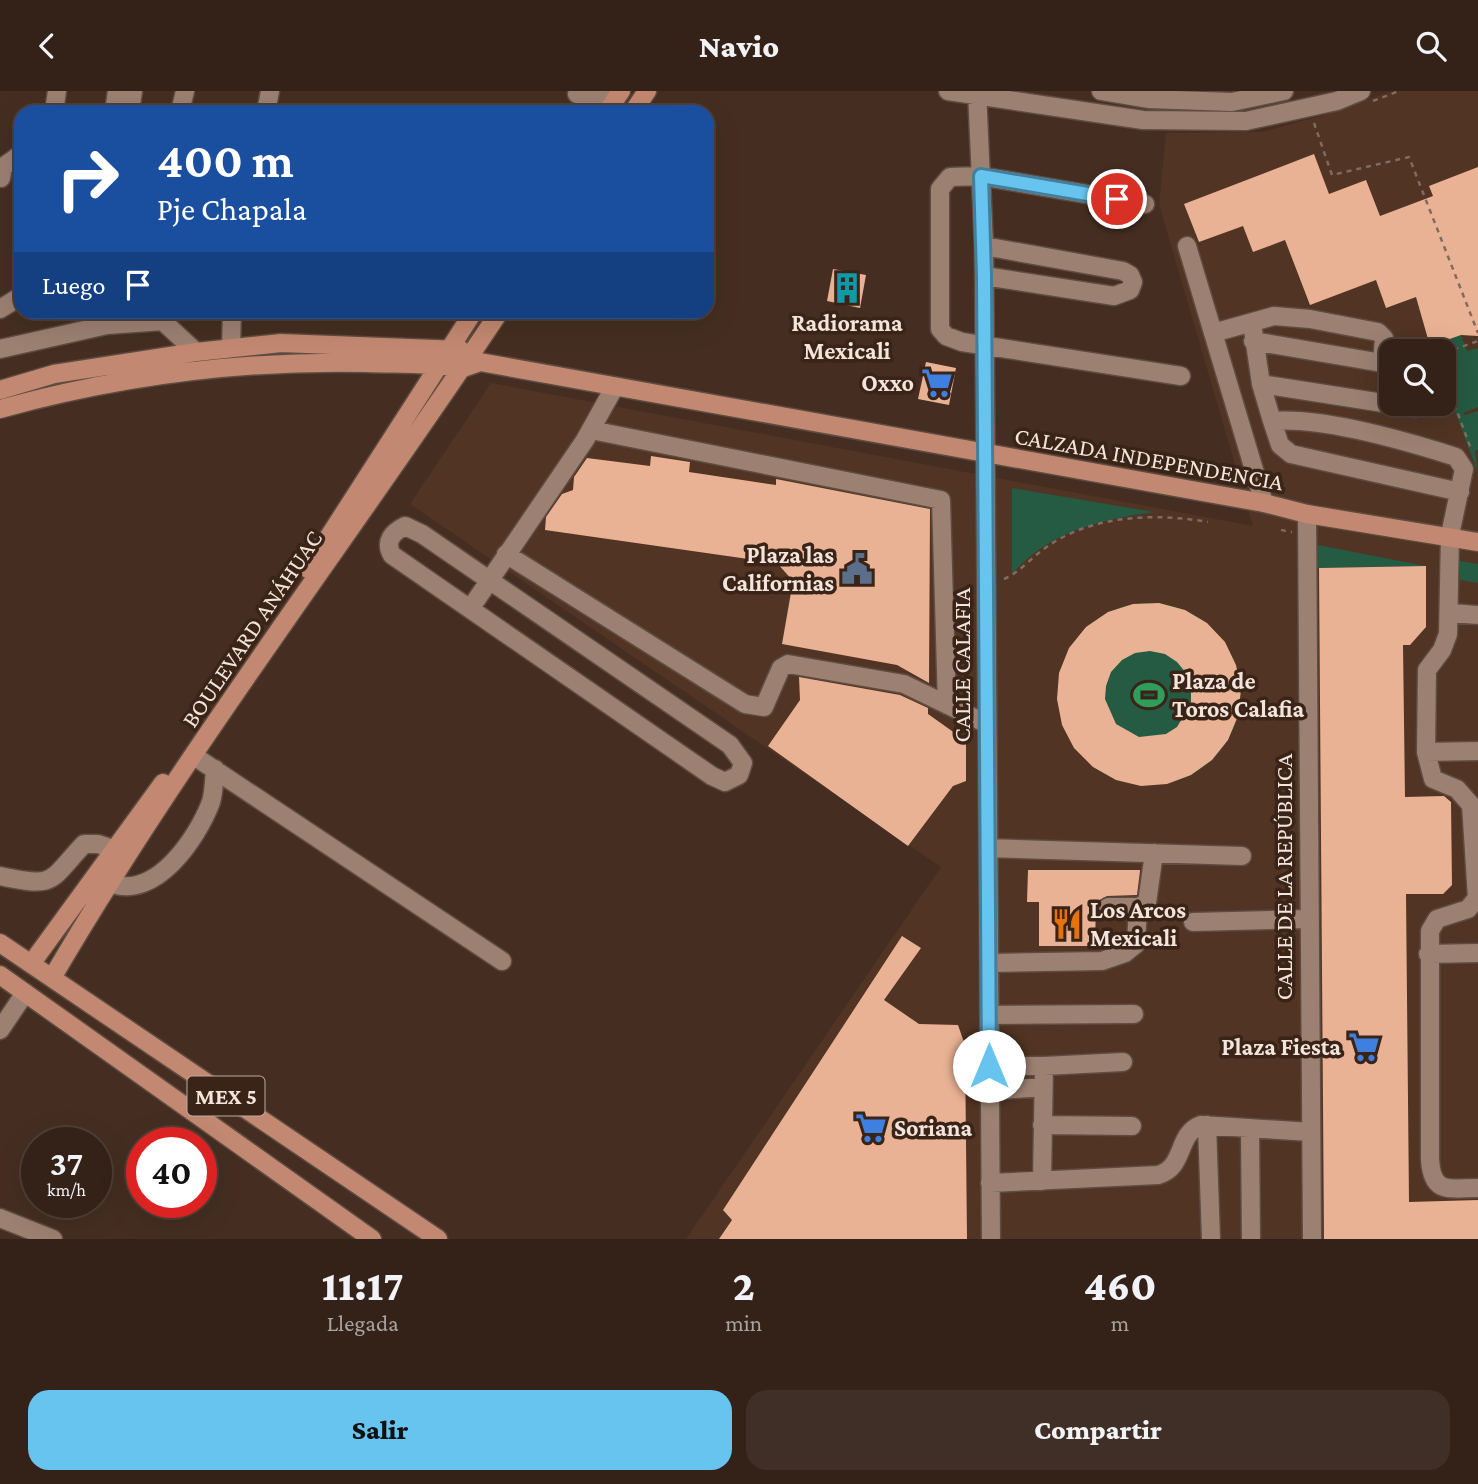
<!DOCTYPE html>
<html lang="es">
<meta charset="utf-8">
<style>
body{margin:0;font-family:"Crimson Pro",serif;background:#3f2f26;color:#f1f3f6;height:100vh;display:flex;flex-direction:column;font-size:26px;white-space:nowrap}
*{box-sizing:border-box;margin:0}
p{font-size:23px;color:#a9a4a2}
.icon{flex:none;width:38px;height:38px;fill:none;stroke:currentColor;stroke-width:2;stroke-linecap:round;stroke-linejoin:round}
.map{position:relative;height:1148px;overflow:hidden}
.drawer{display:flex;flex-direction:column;background:#342219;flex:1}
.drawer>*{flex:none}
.hud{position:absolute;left:14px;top:14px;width:700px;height:214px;border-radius:21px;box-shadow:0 7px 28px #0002,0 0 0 2px #4e3f38;background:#1a4fa0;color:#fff;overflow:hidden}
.controls{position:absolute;left:1379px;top:248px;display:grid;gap:14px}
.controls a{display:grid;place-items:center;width:77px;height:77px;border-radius:14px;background:#342219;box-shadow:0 7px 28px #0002,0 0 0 2px #4e3f38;font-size:35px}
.speed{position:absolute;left:21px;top:1036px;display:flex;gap:14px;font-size:35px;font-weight:700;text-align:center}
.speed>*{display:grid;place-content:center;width:91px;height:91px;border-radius:50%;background:#342219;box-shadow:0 7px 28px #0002,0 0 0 2px #4e3f38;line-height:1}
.speed small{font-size:18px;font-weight:400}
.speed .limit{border:10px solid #d22;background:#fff;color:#111}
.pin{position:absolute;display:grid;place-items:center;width:60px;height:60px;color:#fff;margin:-30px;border:4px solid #fff;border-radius:50%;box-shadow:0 2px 7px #0007}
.me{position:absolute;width:77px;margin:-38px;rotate:0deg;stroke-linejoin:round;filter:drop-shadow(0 0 5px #0008)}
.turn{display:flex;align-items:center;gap:24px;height:147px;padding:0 28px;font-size:32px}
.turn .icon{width:91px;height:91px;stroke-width:2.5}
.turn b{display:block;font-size:49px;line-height:60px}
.then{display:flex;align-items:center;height:66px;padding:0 28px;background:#0003;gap:14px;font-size:26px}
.eta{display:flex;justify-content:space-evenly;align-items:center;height:119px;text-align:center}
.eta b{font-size:42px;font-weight:800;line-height:49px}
.primary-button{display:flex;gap:14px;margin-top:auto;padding:14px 28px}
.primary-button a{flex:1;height:80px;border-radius:21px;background:#67c4ef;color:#111;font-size:28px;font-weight:800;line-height:80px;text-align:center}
.primary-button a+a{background:#3f2f26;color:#f1f3f6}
header{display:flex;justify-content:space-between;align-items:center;height:91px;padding:0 28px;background:#342219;font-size:32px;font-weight:800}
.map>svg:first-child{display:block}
.built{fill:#513423;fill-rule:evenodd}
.green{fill:#245b42}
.building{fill:#e9b294;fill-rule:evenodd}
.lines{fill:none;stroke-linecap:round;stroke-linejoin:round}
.minor-casing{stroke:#5e4c40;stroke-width:21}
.major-casing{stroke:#5e4c40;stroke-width:21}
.path{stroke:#806b60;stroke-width:2.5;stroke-dasharray:5 5;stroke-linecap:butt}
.minor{stroke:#9c8172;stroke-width:18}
.major{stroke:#c38871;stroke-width:18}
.route-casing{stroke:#437f9b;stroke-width:18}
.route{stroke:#67c4ef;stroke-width:12}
.labels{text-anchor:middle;stroke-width:7;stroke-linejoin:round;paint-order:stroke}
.shield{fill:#3a2417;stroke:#bcaaa1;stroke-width:2}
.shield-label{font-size:23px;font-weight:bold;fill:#f3e4dc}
.poi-label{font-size:24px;font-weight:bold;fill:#f3e4dc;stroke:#3a2417;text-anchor:end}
.street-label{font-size:24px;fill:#f3e4dc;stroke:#3a2417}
</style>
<header><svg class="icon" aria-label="back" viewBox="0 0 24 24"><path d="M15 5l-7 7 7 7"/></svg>Navio<svg class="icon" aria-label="search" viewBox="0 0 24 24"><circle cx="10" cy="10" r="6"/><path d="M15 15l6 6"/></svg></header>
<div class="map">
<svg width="1478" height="1148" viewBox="0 0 1478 1148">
<rect width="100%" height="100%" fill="#452e21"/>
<path class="built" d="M1392 0H1478V1148H686L941 776 410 413 491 292 1253 435 1159 113 1166 42 1262 41 1321 25ZM1391 261H1444V313H1391Z"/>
<path class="green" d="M1461 244 1467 260 1478 257V316L1463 322 1465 324 1478 320V359L1475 360 1478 382 1444 291V261H1433L1430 255Z
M1012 397 1154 421C1100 429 1050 440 1012 483Z
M1318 454 1426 475 1315 477Z
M1460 470 1478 473V492L1460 489Z
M1058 603a91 91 0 1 1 182 0a91 91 0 1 1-182 0Z"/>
<path class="building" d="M1314 63 1329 103 1366 89 1380 125 1433 105 1429 95 1478 76V245L1461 244 1430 255 1416 206 1386 217 1376 189 1310 214 1285 149 1253 161 1243 135 1199 151 1184 113Z
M833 178 866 184 860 217 827 210Z
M926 271 956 277 949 314 918 308Z
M651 365 690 371 689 381 776 394V388L930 418 929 592 897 574 782 553 793 490 777 472 545 439 546 426 562 403 573 399 574 386 587 367 650 375Z
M1426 475V536L1410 554H1403L1405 706 1444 705 1451 711 1452 794 1443 803H1406L1409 1111 1478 1109V1148H1324L1319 477Z
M1159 512 1185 519 1207 532 1225 551 1236 574 1241 599 1238 625 1228 649 1212 669 1191 684 1167 693 1141 695 1116 689 1093 676 1074 657 1062 634 1057 608 1059 582 1069 557 1086 536 1108 521 1133 513ZM1150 560 1165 563 1177 571 1187 583 1191 598V613L1177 636 1166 643 1139 646 1116 633 1105 608 1106 595 1111 581 1122 569 1135 562Z
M799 586 900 604 928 617V623L966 650V690L953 695 908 755 768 655 800 609Z
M1028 779H1140V780L1137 804 1107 805 1096 811 1095 855H1039V811H1027Z
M902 845 921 857 884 909 919 933 958 934 965 954 967 1148H719L732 1129 723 1119Z"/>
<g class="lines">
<defs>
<path id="minor" d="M578 0 577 3 614 10
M948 0 1143 29 1246 30 1337 10 1361 0
M977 0 984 155 991 1148
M1101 0 1148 8 1232 11 1284 0
M54 21 57 0
M114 21 117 0
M130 21 133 0
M180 21 185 0
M266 21 270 0
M1 87 3 76 21 63
M1145 113 980 85 950 86 940 98V238L946 245 962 251 1181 285
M984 155 1123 180 1130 184 1133 191 1130 199 1114 205 984 185
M1187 155 1264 412
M0 218 21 205
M155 223 196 261
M1253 239 1261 293 1415 317 1427 313
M1213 242 1274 225 1310 228 1378 241 1384 247 1382 272 1253 250
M231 257 232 220
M0 258 107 234 164 230
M1261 293 1272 330
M591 339 941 409 947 614
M1460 401 1291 363 1280 354 1272 330C1323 326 1406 350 1456 366L1464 378 1450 444 1448 543 1442 559 1427 579 1426 661 1433 688 1457 698 1471 714 1477 807 1468 818 1437 828 1430 840V1068C1432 1104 1449 1097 1478 1097
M1307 423 1312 1148
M405 435 422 443 730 654 743 672 739 684 725 691 712 685 392 464C384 450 393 441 405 435Z
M506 463 745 613 764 616 781 577 788 573 904 593 987 633
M470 518 585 349 614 297
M1451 522 1478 524
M1426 661 1478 660
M194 665 502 870
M988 757 1242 765
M0 785C57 797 48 791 84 753H98L116 759
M110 792C155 810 197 748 211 711 214 701 214 689 215 678
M1108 816H1138L1147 812 1154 762
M1193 831 1308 828
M1428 863 1478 862
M989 872 1102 870 1125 862 1136 853 1138 816
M989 924 1134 923
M0 939 25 902
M989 975H1044L1042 1090
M1044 975 1123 971
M989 1000 1042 996
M1042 1034 1132 1035
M1207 1034 1211 1148
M1250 1037 1251 1148
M990 1092 1158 1084C1186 1076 1176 1043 1201 1034L1311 1041
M0 1127 53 1148"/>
<path id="major" d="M607 21 621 0
M633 21 647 0
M0 299 54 283 196 261 281 252 461 259
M0 318C120 285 243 269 367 272 399 273 431 272 463 277L480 271 1264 412 1307 423 1478 451
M308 478 474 220
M0 852 438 1148
M31 873 163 692
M0 884 372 1148
M52 887C187 656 352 443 500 220"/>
</defs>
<use href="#minor" class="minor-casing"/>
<use href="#major" class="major-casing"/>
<path class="path" d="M1373 10 1399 0
M1314 32 1332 84 1409 66 1478 242
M1444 262 1478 250
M1444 285 1471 358
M1281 439 1292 441
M1004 488C1018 483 1036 462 1051 453 1096 424 1156 422 1208 431"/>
<use href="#minor" class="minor"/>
<use href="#major" class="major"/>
</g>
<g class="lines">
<defs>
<path id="route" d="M989 975 984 185 981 85 1117 108"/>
</defs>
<use href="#route" class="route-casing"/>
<use href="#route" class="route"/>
</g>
<defs>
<symbol id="building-bare" viewBox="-9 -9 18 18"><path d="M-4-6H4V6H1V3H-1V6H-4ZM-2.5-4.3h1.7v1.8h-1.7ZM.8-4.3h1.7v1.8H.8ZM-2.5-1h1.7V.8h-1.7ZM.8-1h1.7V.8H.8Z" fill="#0f9aa8" stroke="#3a2417" stroke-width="2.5" paint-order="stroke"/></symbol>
<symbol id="supermarket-bare" viewBox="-9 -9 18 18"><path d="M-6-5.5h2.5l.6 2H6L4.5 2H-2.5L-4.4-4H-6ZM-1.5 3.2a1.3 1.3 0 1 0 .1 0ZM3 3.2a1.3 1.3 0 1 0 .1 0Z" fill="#3f7fe0" stroke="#3a2417" stroke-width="2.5" paint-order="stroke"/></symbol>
<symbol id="civic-bare" viewBox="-9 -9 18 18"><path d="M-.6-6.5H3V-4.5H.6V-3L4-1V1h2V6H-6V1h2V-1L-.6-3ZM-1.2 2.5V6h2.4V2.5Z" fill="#5c6f8a" stroke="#3a2417" stroke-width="2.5" paint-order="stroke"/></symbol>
<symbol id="stadium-bare" viewBox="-9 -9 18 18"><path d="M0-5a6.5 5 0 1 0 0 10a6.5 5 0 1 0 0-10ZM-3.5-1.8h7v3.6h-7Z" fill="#2e9e5b" stroke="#3a2417" stroke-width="2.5" paint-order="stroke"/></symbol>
<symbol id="restaurant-bare" viewBox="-9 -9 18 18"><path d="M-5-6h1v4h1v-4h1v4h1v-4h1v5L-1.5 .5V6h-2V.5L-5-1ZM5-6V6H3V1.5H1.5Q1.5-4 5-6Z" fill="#e8710a" stroke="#3a2417" stroke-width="2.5" paint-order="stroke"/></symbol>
</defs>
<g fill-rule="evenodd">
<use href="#building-bare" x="825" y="175" width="44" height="44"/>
<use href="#supermarket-bare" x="915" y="270" width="44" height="44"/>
<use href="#civic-bare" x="835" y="456" width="44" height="44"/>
<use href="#stadium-bare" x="1127" y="582" width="44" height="44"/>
<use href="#restaurant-bare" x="1045" y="811" width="44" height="44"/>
<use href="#supermarket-bare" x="1342" y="934" width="44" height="44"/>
<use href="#supermarket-bare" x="849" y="1015" width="44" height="44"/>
</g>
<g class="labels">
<rect class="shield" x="187.5" y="985.5" width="77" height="39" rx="5"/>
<g class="shield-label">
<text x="226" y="1013">MEX 5</text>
</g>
<g class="poi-label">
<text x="847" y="240" text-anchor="middle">Radiorama<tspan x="847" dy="28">Mexicali</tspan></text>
<text x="914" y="300">Oxxo</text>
<text x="834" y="472">Plaza las<tspan x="834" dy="28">Californias</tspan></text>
<text x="1172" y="598" text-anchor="start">Plaza de<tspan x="1172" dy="28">Toros Calafia</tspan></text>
<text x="1090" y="827" text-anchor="start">Los Arcos<tspan x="1090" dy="28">Mexicali</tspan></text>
<text x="1341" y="964">Plaza Fiesta</text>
<text x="894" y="1045" text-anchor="start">Soriana</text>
</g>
<g class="street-label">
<text transform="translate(1149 368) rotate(10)" y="8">CALZADA INDEPENDENCIA</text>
<text transform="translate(252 538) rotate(-56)" y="8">BOULEVARD ANÁHUAC</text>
<text transform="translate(962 574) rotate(-90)" y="8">CALLE CALAFIA</text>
<text transform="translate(1284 786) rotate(-90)" y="8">CALLE DE LA REPÚBLICA</text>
</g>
</g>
</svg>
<div class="controls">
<a><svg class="icon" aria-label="search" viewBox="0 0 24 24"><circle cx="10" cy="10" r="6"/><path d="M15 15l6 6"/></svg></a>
</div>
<div class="speed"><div>37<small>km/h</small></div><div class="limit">40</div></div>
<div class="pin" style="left:1117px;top:108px;background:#d93025"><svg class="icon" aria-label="arrive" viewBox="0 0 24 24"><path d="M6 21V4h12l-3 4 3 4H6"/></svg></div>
<svg class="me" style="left:989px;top:975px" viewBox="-20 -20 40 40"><circle r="19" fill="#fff"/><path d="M0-13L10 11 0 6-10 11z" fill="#67c4ef"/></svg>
<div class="hud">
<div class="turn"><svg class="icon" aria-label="right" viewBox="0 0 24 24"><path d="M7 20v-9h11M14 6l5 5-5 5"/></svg><div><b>400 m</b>Pje Chapala</div></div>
<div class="then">Luego<svg class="icon" aria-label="arrive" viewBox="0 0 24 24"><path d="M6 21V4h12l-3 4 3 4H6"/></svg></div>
</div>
</div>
<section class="drawer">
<div class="eta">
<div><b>11:17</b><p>Llegada</p></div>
<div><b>2</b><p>min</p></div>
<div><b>460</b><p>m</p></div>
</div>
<div class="primary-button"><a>Salir</a><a>Compartir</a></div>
</section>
